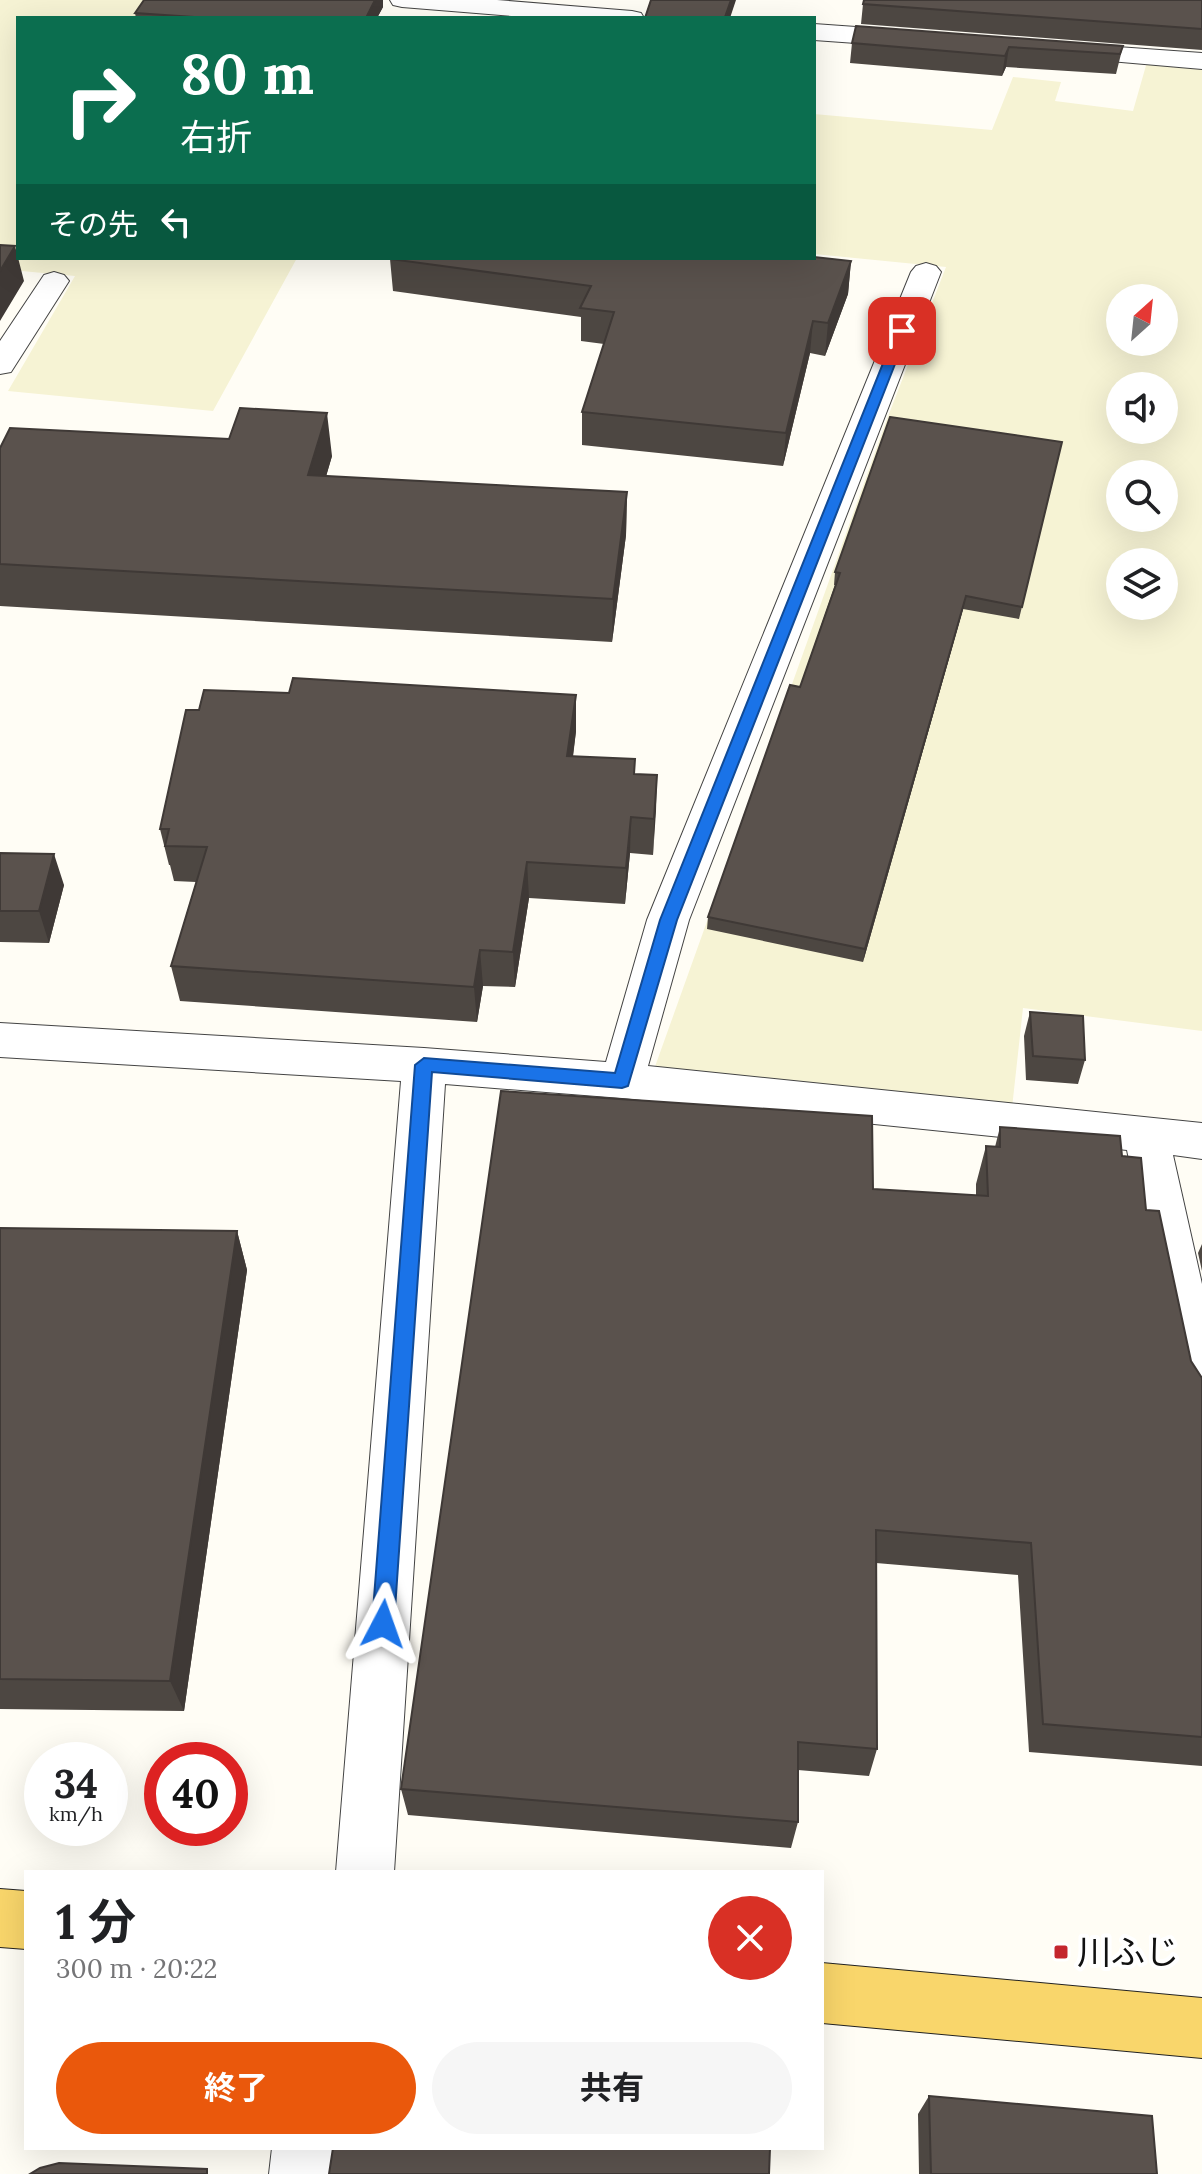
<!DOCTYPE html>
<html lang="ja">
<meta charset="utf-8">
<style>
body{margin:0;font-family:Lora,"Noto Sans JP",serif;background:#f6f6f6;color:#202124;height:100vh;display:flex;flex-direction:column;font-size:30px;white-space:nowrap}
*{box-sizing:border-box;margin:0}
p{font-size:26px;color:#757577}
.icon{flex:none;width:44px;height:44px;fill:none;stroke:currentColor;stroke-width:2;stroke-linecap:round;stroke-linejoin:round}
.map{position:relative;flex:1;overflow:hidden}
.drawer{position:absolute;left:24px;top:1870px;width:800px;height:280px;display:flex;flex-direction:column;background:#fff;border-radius:0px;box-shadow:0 8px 32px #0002}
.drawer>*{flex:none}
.top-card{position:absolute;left:16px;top:16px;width:800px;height:244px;border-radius:0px;box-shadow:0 8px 32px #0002;background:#0b6e4f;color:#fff;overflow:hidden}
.needle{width:52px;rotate:27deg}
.buttons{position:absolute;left:1106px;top:284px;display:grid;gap:16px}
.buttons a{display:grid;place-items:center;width:72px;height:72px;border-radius:50%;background:#fff;box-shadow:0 8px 32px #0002;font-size:40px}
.speed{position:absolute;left:24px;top:1742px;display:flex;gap:16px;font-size:40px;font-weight:700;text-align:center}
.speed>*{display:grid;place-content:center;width:104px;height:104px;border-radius:50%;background:#fff;box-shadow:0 8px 32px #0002;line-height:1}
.speed small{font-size:20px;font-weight:400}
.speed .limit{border:12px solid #d22;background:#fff;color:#111}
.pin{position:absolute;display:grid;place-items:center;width:68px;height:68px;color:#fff;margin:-34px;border-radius:16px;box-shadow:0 4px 12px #0006}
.me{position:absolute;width:88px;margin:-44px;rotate:4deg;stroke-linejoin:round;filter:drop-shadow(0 0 6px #0008)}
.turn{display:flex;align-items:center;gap:28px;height:168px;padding:0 32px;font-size:36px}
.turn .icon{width:104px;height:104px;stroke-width:2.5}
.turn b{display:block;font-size:56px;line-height:68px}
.then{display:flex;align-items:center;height:76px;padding:0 32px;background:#0003;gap:16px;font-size:30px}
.round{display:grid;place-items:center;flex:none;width:84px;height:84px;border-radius:42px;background:#f6f6f6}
.head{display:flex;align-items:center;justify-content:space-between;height:136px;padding:0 32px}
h1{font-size:48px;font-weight:700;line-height:60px}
.action{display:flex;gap:16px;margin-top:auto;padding:16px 32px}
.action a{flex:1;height:92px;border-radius:48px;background:#ea580c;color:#fff;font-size:32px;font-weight:700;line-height:92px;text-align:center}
.action a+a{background:#f6f6f6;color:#202124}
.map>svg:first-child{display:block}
.farmland{fill:#f6f3d4;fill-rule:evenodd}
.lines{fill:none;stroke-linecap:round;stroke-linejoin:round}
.minor-casing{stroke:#444;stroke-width:2}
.major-casing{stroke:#222;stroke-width:2}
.minor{fill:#fff;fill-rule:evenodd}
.major{fill:#f9d66b;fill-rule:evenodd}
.wall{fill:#4d4742}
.shaded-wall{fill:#3f3936}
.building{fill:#5a524d;stroke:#3f3936;stroke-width:2}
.route{fill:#1a73e8;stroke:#114b97;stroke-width:2}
.poi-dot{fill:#c4262e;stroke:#fff;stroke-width:3}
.labels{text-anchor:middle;stroke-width:8;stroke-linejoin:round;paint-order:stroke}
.near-poi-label{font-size:34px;fill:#111;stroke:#fff;text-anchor:start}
</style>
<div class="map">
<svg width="1202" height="2174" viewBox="0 0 1202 2174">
<rect width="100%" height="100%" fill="#fffdf5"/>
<path class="farmland" d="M0 0H158L146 18H18V258H297L213 411 8 391 75 276 0 269Z
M1147 62 1202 67V1031L1023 1008 1012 1108 652 1075 887 419 946 267 814 254V114L992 130 1013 77 1061 82 1055 101 1133 111ZM1120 298H1164V342H1120ZM1120 386H1164V430H1120ZM1120 474H1164V518H1120ZM1120 562H1164V606H1120Z"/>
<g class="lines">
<defs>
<path id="minor" d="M390 0H497L632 11 641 13 644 18H537L402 7 393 5Z
M814 24 912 31 921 34 925 39 921 44 912 47 814 40Z
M1061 43 1202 53V69L1052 56 1048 51 1052 46Z
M926 263 936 266 941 272 689 920 648 1066 1202 1123V1159L1173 1155 1202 1284V1416L1185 1409 1177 1394 1127 1150 622 1098 445 1084 394 1872H336L401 1081 0 1057V1023L424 1048 606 1062 647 920 911 272 916 266Z
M54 272 64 275 69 281 11 372 0 374V341L44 275Z
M272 2148H334L333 2174H269Z"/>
<path id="major" d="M0 1889 26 1891V1949L0 1947Z
M822 1963 1202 1998V2058L822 2023Z"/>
</defs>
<use href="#minor" class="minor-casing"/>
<use href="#major" class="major-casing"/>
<use href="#minor" class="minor"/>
<use href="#major" class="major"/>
</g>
<path class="wall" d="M1202 0V50L861 24 863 4Z
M383 7 377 18H136L135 13Z
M852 43 1123 46 1116 74 1006 67 1002 76 850 63Z
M390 259 851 261 848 294 825 356 810 353 783 466 582 445V412L604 344 581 341V317L393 291Z
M1062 442 1019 619 963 609 863 962 707 929 708 917 800 687 835 585H834L835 572Z
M0 448 332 456 326 476 627 492 626 535 612 642 0 606Z
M289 693 576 695V731L573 757 635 774 657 775 653 855 630 853 625 904 529 898 515 987 483 986 477 1022 180 1001 171 966 196 882 174 881 170 865H169L160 829 199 710Z
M0 853 64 885 49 943 0 942Z
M1030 1012 1085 1060 1078 1084 1026 1080 1024 1036Z
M1000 1127 1122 1156 1146 1210 1191 1361 1202 1378V1766L1029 1752 1018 1575 876 1563 877 1749 869 1776 798 1770V1822L791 1848 408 1815 401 1789 873 1189 976 1196V1184L986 1146 995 1147Z
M0 1228 237 1231 247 1270 184 1711 0 1709Z
M1202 1244V1271L1198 1253Z
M929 2096 1157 2174H919L918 2114Z"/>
<path class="shaded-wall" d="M375 0H383V7L377 18H366Z
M731 0H736L730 18H725Z
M1009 47 1006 67 1002 76 1005 56Z
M15 246 24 281 0 321V271Z
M851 261 848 294 825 356 828 323Z
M813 321 810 353 783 466 786 433Z
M327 413 332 456 314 518 308 475Z
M627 492 626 535 612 642 613 599Z
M966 596 963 609 863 962 865 949Z
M576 695V731L568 793 567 756Z
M657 775 656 811 653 855 654 819Z
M631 817 630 853 625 904 626 868Z
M54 854 64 885 49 943 39 911Z
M527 862 529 898 515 987 513 952Z
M480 950 483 986 477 1022 474 987Z
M237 1231 247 1270 184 1711 170 1681Z"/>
<path class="building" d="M144 0H375L366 18H209L135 13Z
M651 0H731L725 17 740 18H645Z
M864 0H1202V29L863 4Z
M856 26 1123 46 1120 54 1009 47 1005 56 852 43Z
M0 245 15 246 0 271Z
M814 257 851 261 828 323 813 321 786 433 582 412 614 312 580 308 591 286 390 259V258H814Z
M240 408 327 413 308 475 627 492 613 599 0 564V448L10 428 229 439Z
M890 417 1062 442 1022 607 966 596 865 949 708 917 790 685 800 687 840 573 835 572Z
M293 678 576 695 567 756 635 759 634 774 657 775 654 819 631 817 626 868 527 862 513 952 480 950 474 987 171 966 207 847 165 846 169 829H160L186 710H199L204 690 289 693Z
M0 853 54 854 39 911H0Z
M1030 1012 1083 1016 1085 1060 1033 1056Z
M501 1091 872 1116 873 1189 988 1196 986 1146 1000 1147V1127L1120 1136 1122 1156 1141 1158 1146 1210 1159 1211 1191 1361 1202 1378V1737L1043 1724 1031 1543 876 1530 877 1749 798 1742V1822L401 1789Z
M0 1228 237 1231 170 1681 0 1679Z
M929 2096 1152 2116 1157 2174H931Z
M333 2148H770L769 2174H329Z
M59 2163 207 2169V2174H30L40 2168Z"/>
<path class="route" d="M902 327 908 331 677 920 628 1086 622 1088 432 1072 394 1624 391 1631 383 1634 375 1631 372 1624 415 1065 424 1058 615 1073 660 920 896 331Z"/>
<rect class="poi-dot" x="1053" y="1944" width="16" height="16" rx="4"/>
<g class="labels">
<g class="near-poi-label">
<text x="1077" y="1964">川ふじ</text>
</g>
</g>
</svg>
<div class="buttons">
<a><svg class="needle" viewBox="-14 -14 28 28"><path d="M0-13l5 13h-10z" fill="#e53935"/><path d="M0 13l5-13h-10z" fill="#757577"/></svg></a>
<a><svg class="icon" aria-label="sound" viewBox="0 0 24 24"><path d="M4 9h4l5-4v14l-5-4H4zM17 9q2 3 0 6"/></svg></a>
<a><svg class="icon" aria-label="search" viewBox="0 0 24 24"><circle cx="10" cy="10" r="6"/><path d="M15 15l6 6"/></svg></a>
<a><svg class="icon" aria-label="layers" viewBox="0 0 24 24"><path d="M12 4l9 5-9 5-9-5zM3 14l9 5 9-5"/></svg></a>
</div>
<div class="speed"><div>34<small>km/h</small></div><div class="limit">40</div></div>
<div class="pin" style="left:902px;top:331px;background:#d93025"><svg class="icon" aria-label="arrive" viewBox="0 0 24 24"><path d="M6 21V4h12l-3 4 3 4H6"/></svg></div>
<svg class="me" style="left:383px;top:1624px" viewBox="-20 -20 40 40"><path d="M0-17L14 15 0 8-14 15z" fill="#1a73e8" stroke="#fff" stroke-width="4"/></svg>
<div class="top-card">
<div class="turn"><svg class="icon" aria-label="right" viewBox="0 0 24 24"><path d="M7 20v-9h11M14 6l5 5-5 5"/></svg><div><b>80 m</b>右折</div></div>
<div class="then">その先<svg class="icon" aria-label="left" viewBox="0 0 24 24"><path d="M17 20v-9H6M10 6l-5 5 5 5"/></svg></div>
</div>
<section class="drawer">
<div class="head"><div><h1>1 分</h1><p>300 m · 20:22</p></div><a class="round" style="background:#d93025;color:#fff"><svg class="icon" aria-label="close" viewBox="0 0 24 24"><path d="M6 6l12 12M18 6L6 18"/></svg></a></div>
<div class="action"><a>終了</a><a>共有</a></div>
</section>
</div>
